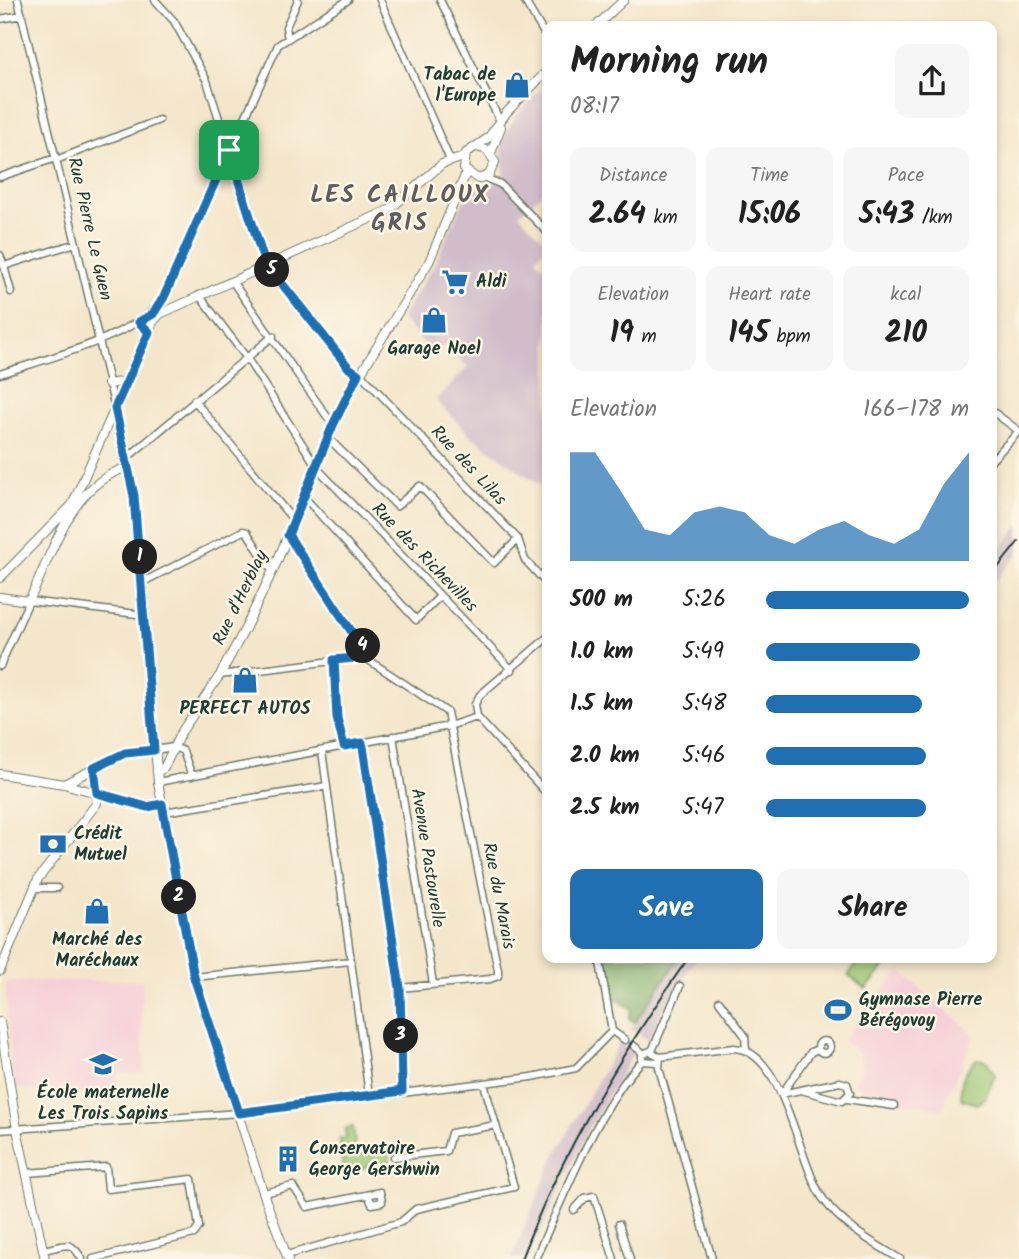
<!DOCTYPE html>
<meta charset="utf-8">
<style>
body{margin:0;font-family:Kalam,sans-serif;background:#f6f6f6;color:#222;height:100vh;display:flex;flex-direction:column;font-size:26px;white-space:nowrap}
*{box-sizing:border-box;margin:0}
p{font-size:23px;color:#767676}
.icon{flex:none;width:38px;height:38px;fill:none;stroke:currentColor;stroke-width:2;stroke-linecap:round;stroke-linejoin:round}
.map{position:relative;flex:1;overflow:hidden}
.panel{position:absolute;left:542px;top:21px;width:455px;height:942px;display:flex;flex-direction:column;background:#fff;border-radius:14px;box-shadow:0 4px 10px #0003}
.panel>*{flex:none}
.pin{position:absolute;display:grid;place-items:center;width:60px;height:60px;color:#fff;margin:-30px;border-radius:14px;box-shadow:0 4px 10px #0006}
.km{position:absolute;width:35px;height:35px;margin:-18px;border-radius:50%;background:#222;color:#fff;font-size:19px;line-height:35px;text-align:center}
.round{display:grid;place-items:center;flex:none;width:74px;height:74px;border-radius:14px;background:#f6f6f6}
.head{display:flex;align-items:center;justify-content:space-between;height:119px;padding:0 28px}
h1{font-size:38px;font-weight:700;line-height:52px}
.figures{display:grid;grid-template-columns:repeat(3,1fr);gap:10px;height:119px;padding:7px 28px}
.figures div{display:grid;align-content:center;border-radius:14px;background:#f6f6f6;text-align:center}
.figures b{font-size:30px;font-weight:700}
.figures small{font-size:19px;font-weight:400}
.figures p{font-size:19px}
.chart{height:196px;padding:14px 28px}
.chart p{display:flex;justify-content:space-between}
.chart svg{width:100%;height:126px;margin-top:7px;fill:#1f6fb2;opacity:.7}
.button{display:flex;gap:14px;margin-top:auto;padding:14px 28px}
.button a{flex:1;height:80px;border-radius:14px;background:#1f6fb2;color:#fff;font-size:28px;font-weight:700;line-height:80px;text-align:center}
.button a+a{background:#f6f6f6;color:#222}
ul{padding:0 28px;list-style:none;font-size:23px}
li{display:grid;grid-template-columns:112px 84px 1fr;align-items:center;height:52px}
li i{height:18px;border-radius:9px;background:#1f6fb2}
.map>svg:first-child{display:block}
.built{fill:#f6cfd8}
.industrial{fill:#d1bdca}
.green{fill:#9cc673;stroke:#5e8254;stroke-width:2}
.forest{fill:#7dab65;stroke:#4e744c;stroke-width:2}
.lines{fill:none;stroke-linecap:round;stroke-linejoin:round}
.minor-casing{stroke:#6a7869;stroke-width:9}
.major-casing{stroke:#6a7869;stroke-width:10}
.minor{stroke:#fff;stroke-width:6}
.major{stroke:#fff;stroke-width:8}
.rail{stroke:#1f3d34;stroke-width:2}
.route-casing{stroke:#fff;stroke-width:14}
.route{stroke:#1f6fb2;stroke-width:9}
.labels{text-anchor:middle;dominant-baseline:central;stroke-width:5;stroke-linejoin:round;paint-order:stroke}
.poi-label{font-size:18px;font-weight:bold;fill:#1f3d34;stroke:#fcf5e5;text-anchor:start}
.street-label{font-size:18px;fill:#1f3d34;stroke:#fcf5e5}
.district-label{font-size:24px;font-weight:bold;letter-spacing:2px;fill:#5d5c5f;stroke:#fcf5e5}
</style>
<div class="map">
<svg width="1019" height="1259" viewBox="0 0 1019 1259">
<rect width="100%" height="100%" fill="#fcf5e5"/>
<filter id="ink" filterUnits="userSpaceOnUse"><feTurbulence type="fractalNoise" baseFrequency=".0143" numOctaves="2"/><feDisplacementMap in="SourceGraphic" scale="14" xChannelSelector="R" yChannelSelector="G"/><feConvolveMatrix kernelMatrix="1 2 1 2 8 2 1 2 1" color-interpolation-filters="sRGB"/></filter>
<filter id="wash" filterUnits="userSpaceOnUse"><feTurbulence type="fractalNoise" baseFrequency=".00686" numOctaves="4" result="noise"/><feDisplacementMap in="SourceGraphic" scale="28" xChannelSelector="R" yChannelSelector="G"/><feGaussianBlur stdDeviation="1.57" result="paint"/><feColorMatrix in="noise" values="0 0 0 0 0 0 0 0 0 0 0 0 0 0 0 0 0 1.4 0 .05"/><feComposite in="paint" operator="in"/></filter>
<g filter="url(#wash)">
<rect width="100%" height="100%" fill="#f4e6cb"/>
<path class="built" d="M900 971 975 1035 942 1109 868 1096 854 1082 861 1072 860 1055 843 1040Z
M143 980 141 1023 144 1073 116 1074 117 1097 13 1088 5 982Z"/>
<path class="industrial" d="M539 90 548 99V188L519 214 548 244 536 259 548 271V491L471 436 436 400 468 367 445 345 431 351 401 318 434 265 464 200 474 189 489 187 504 175 501 141 515 117Z
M1019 526V552L992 585V560Z
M680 957H697L665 1006 648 1040 631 1029Z
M620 1042 634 1052 588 1130 528 1259H511L556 1154Z"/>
<path class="green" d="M863 957H877L886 965 866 989 848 975Z
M977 1059 986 1060 995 1075 985 1098 977 1104 962 1099C959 1084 964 1070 977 1059Z
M353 1127 356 1155 388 1150 390 1162 343 1172 340 1139 346 1138 345 1129Z"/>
<path class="forest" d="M605 957H680L635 1022 629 1019 632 1009 610 995Z"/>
</g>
<g filter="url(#ink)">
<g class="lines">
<g class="minor-casing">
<path id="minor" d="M18 0 115 408
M155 0 174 21 207 81 264 261 349 368 358 374
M380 0 450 160
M440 0 500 121
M524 0 548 40
M0 19 22 15
M288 39 286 27 298 0
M56 160 159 120
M0 177 56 158
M485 178 500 184 548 233
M0 255 4 266 76 243
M4 266 11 292
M232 281 333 425
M199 295 246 357 319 470 512 670
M359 372 518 539 525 560 548 585
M0 374C41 360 143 335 164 297L278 45 348 0
M194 400 294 521
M992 411 1019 431
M328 438 397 506 420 486 494 563 518 539
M127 458 273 336
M992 460 1019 431
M304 497 416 620 440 596
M288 535 363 646 364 657
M143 582 243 531 247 532 269 567 274 569
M364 657 447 712 498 970V976L490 979 400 988
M334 660 337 718 344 746
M0 666 29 601 145 615
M220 675 364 657
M477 717 475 704 480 695 548 637
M477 717 548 795
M393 736 433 984
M362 742 400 988 402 1091
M154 750 174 747 183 751 192 776
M158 782 449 726 477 717
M164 812 327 786
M34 888H57
M599 957 612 1031
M351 961 369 1095
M194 977 351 961 322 751
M719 1001 745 1036 746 1050
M612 1031 625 1040
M818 1047a6 6 0 1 1 12 0a6 6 0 1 1-12 0Z
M633 1045 643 1053
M652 1051 680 986
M660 1057 734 1048C786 1051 797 1164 824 1200 843 1226 872 1242 900 1259
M657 1062 642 1061V1055L650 1051 660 1057 659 1068 712 1259
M783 1092 811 1052 818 1049
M781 1094 840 1082 847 1084 850 1093 842 1101 801 1090
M847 1099 894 1106
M0 1130 239 1113 532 1077 576 1068 612 1031
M394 1157 446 1151 451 1133 496 1125
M26 1173 106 1167 108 1189 192 1179 199 1227 194 1234 93 1259
M264 1193 293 1186 307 1207 380 1192 382 1202 372 1204 368 1195
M574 1210 585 1198 594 1196 614 1259
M619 1224 630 1259
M43 1250C65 1247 69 1237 82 1259
M287 1255 401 1222 416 1209 514 1187 484 1084
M535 1259C563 1200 597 1107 642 1061"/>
</g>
<g class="major-casing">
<path id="major" d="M596 26 624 0
M477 147 487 150 495 162 489 175 478 179 464 169 466 153 488 138 507 112 548 70
M491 153 501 127
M108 384 127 381
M115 408 134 496 158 782 194 977 266 1201 288 1259
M0 578 72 505 153 322 160 314 389 210 442 164 464 157
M0 597 29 601C52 554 71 482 129 467
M157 772 164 768 180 734 220 675 246 627 276 564 345 399 429 262 466 173
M0 774 64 784 147 807 162 804
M64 784 125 753 154 750
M0 971 38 879 97 803 94 768
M0 1022 17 1129 45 1259"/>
</g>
<use href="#minor" class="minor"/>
<use href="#major" class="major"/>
<path class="rail" d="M992 575 1019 541
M521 1259C562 1151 623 1051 689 957"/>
</g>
</g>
<g class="lines" filter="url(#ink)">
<g class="route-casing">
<path id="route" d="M229 150 264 261 349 368 358 374 333 425 288 535 365 652 364 657 334 660 337 718 344 746 362 743 363 747 400 988 402 1087V1091L239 1113 194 977 162 804 147 807 97 793 94 768 125 753 154 750 134 496 115 408 149 332 139 322 153 314 164 297Z"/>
</g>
<use href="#route" class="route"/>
</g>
<defs>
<g id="shop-bare" transform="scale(2.1)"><path d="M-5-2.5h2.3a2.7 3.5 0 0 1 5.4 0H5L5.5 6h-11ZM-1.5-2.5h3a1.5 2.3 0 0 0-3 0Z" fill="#1f6fb2" stroke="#fcf5e5" stroke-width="2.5" paint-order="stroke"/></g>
<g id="supermarket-bare" transform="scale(2.1)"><path d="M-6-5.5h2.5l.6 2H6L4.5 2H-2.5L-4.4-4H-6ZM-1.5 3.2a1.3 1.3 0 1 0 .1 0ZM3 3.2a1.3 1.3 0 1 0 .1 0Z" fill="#1f6fb2" stroke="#fcf5e5" stroke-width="2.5" paint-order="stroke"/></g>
<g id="bank-bare" transform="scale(2.1)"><path d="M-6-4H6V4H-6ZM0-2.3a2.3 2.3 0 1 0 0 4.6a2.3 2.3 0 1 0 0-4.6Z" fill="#1f6fb2" stroke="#fcf5e5" stroke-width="2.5" paint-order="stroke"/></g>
<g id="stadium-bare" transform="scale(2.1)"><path d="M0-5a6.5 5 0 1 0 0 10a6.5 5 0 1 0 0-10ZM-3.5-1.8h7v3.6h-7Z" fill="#1f6fb2" stroke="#fcf5e5" stroke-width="2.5" paint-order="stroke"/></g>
<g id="school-bare" transform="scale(2.1)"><path d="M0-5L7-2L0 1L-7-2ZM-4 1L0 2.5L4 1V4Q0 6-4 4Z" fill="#1f6fb2" stroke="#fcf5e5" stroke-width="2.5" paint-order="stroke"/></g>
<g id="building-bare" transform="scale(2.1)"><path d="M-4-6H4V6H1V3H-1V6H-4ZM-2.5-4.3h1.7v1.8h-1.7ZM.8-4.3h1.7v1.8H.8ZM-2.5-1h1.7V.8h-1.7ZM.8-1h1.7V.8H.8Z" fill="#1f6fb2" stroke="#fcf5e5" stroke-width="2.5" paint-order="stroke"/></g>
</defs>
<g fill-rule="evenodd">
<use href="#shop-bare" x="517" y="85"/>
<use href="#supermarket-bare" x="455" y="282"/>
<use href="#shop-bare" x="434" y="320"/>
<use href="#shop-bare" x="245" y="680"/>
<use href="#bank-bare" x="53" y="844"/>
<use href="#shop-bare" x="97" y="911"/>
<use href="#stadium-bare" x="838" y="1010"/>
<use href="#school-bare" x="103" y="1064"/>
<use href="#building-bare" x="288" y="1159"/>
</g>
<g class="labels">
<g class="poi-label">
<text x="496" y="75" text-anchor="end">Tabac de<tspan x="496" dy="21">l'Europe</tspan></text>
<text x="476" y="282">Aldi</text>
<text x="434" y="349" text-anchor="middle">Garage Noel</text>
<text x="245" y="709" text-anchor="middle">PERFECT AUTOS</text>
<text x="74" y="834">Crédit<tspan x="74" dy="21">Mutuel</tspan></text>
<text x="97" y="940" text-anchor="middle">Marché des<tspan x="97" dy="21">Maréchaux</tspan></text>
<text x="859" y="1000">Gymnase Pierre<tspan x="859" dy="21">Bérégovoy</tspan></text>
<text x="103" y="1093" text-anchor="middle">École maternelle<tspan x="103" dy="21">Les Trois Sapins</tspan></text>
<text x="309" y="1149">Conservatoire<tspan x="309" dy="21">George Gershwin</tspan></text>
</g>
<g class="street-label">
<text transform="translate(89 229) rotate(77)">Rue Pierre Le Guen</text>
<text transform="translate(468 466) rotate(47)">Rue des Lilas</text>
<text transform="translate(424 558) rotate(46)">Rue des Richevilles</text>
<text transform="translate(241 598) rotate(-64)">Rue d'Herblay</text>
<text transform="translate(427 858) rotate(81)">Avenue Pastourelle</text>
<text transform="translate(498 896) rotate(79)">Rue du Marais</text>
</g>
<g class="district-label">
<text x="400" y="195">LES CAILLOUX<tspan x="400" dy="28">GRIS</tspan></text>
</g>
</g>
</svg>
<div class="pin" style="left:229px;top:150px;background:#1e9e55"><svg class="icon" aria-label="arrive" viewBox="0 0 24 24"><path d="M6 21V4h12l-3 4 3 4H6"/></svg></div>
<b class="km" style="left:140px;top:557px">1</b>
<b class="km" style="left:179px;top:897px">2</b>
<b class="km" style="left:401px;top:1036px">3</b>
<b class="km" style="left:363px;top:646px">4</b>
<b class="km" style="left:272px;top:270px">5</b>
<section class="panel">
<div class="head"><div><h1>Morning run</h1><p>08:17</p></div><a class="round"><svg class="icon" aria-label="share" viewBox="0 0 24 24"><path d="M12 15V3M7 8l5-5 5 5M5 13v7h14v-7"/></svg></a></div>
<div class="figures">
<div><p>Distance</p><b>2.64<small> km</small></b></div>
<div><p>Time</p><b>15:06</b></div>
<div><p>Pace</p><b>5:43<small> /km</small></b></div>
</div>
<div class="figures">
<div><p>Elevation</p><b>19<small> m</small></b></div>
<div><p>Heart rate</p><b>145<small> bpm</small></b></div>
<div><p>kcal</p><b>210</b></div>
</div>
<div class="chart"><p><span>Elevation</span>166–178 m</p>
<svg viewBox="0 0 160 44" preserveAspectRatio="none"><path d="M0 44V6L10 6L20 19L30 33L40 35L50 27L60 25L70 27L80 35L90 38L100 33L110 30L120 35L130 38L140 33L150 17L160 6V44z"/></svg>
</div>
<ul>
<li><b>500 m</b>5:26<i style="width:100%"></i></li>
<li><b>1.0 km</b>5:49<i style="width:76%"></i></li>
<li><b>1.5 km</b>5:48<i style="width:77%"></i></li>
<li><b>2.0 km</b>5:46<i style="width:79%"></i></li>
<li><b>2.5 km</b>5:47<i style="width:79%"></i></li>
</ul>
<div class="button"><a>Save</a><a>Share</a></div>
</section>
</div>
